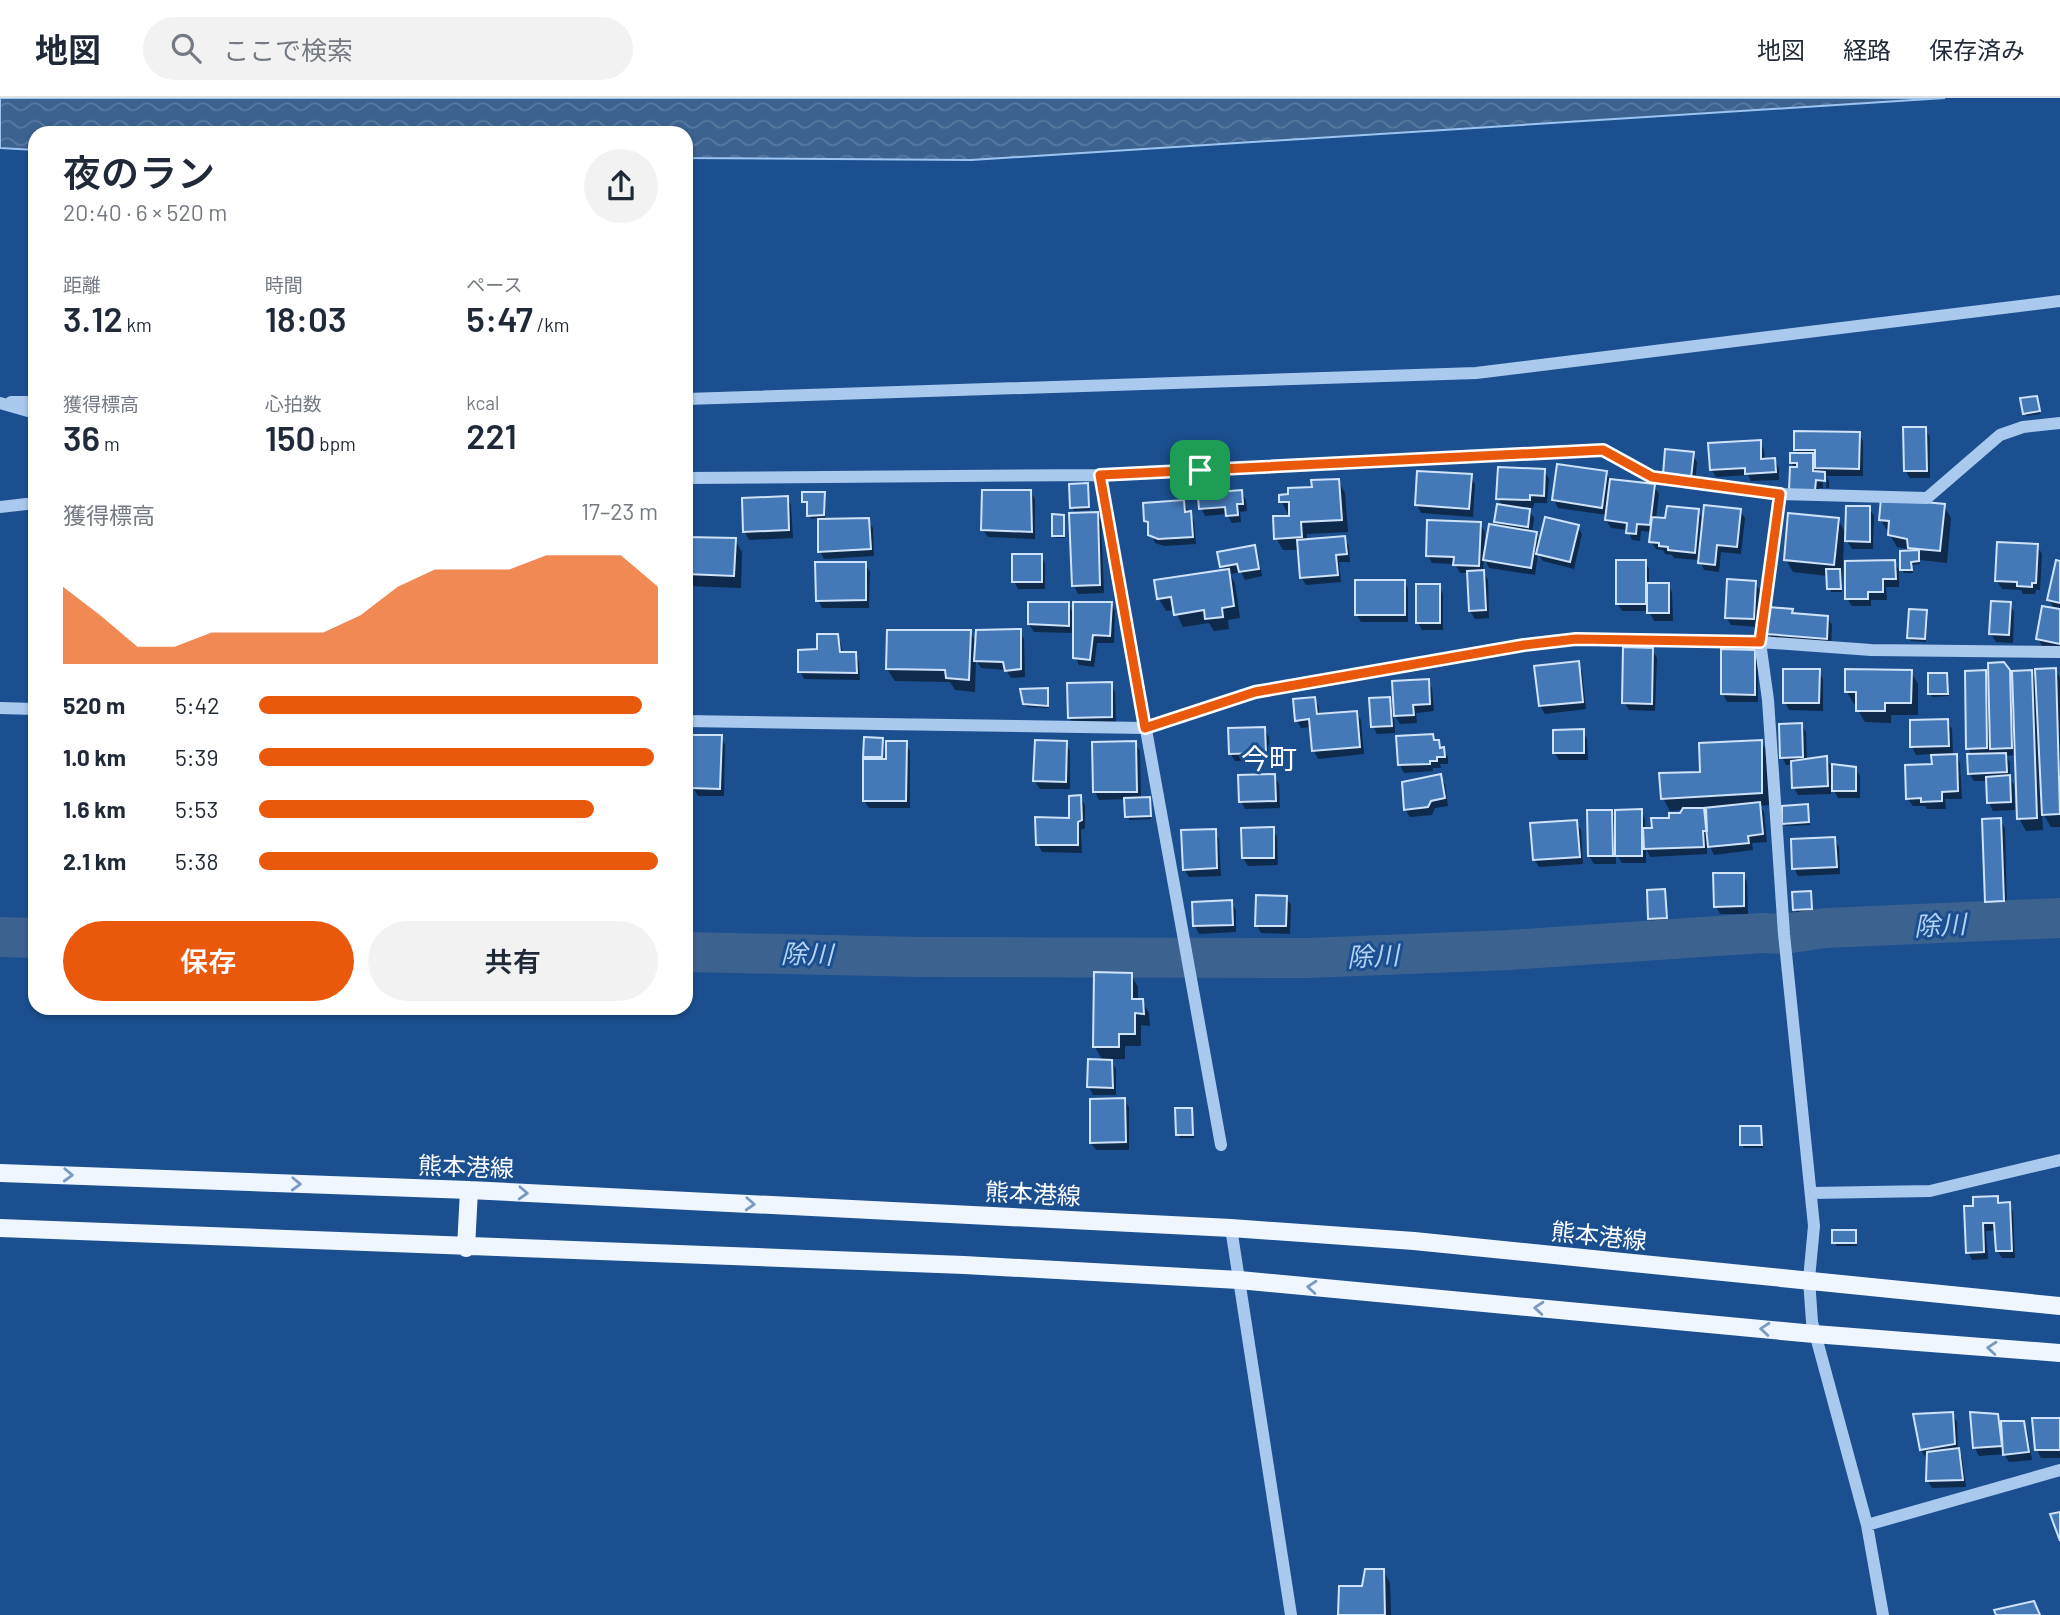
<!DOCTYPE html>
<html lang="ja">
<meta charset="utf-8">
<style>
body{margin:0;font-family:Barlow,"Noto Sans JP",sans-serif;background:#f2f2f3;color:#1f2937;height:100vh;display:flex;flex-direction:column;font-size:26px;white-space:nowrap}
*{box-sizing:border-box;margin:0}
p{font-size:23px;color:#747a83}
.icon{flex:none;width:38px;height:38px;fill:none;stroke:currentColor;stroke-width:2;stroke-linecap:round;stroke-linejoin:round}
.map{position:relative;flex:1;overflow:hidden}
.sheet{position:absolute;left:28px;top:28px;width:665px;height:889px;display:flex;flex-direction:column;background:#fff;border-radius:21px;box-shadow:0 2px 5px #0004}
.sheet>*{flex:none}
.pin{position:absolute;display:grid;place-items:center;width:60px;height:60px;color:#fff;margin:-30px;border-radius:14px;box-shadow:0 4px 10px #0006}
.round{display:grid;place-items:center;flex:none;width:74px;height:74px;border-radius:37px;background:#f2f2f3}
.head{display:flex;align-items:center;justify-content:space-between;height:119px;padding:0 35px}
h1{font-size:38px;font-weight:600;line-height:52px}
.figures{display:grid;grid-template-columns:repeat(3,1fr);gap:10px;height:119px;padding:7px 35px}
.figures div{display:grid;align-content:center}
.figures b{font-size:35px;font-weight:600}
.figures small{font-size:19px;font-weight:400}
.figures p{font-size:19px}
.chart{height:196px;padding:14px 35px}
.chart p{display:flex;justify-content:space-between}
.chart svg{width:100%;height:126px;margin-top:7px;fill:#ea580c;opacity:.7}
.primary-button{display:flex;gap:14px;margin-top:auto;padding:14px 35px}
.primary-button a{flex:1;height:80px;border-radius:42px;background:#ea580c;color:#fff;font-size:28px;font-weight:600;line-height:80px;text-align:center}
.primary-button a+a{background:#f2f2f3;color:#1f2937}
ul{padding:0 35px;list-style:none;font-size:23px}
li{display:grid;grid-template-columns:112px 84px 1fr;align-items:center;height:52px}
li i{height:18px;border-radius:9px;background:#ea580c}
header{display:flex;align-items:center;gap:42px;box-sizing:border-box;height:98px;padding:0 35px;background:#fff;border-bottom:2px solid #e0e1e3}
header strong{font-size:33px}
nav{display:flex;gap:38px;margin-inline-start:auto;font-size:24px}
.search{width:490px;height:63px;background:#f2f2f3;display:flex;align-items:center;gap:18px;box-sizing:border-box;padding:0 24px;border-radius:38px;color:#747a83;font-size:26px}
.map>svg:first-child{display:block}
.water{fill:url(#water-waves);stroke:#9cc4f0;stroke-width:2}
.shadow{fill:#0007}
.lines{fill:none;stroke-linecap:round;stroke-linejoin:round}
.river{stroke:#3c6290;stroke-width:40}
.building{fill:#4478b7;stroke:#cfe3fa;stroke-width:2}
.minor{stroke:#a9c9ee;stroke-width:12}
.major{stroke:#f0f6ff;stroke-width:18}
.oneway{stroke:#7b9ac1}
.route-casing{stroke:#fff;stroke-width:14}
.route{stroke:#ea580c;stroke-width:9}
.labels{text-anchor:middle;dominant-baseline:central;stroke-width:6;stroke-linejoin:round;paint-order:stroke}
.street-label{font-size:24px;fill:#fff;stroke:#1b4f8f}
.water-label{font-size:26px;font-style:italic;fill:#b5d3f5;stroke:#1b4f8f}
.quarter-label{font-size:28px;fill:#fff;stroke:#1b4f8f}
</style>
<header>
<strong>地図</strong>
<div class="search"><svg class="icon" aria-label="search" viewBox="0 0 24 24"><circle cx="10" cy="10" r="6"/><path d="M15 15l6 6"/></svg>ここで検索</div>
<nav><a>地図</a><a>経路</a><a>保存済み</a></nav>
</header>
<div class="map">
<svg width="2060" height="1517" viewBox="0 0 2060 1517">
<defs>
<pattern id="water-waves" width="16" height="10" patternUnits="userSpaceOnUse" patternTransform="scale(1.75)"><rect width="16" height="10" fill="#3c6290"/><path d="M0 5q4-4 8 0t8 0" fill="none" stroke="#597aa1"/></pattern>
</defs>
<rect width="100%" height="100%" fill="#1b4f8f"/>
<path class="water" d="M0 0H1945L971 62 686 60V35H35V52L0 50Z"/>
<path class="shadow" d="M2038 303 2040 316 2026 318 2025 315Z
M1925 331 1930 339V380H1910L1905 372Z
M1859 336 1863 343V378H1826L1829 383V390H1826L1827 381H1823V390H1819V400L1791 365 1799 357 1795 351Z
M1760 344 1764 352 1765 362H1774L1779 370V382L1751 383 1748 377 1716 379 1711 371Z
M1692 356 1697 364 1695 387 1669 385Z
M1544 373 1549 381 1547 405H1534L1533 410 1527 409 1534 420 1532 435 1536 436 1541 444 1577 428 1582 436 1574 471 1543 463 1538 456 1535 477 1489 470 1484 460 1483 473 1488 482 1489 520 1475 521 1470 513 1469 475H1460L1455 466 1432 465 1428 457 1480 426 1485 434 1484 453H1486L1499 430 1496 424 1503 409 1498 400Z
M1606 375 1611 383 1654 388 1659 396 1656 421 1667 422 1698 413 1704 423 1740 413 1745 420 1741 456 1721 454 1719 474 1704 472 1700 462 1674 460 1672 457 1665 456 1663 452 1656 451 1651 444 1652 434 1641 433 1640 443 1632 442 1628 432 1611 430 1606 422 1607 417 1558 410 1554 402Z
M1470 378 1475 386 1473 419 1421 415 1417 407Z
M1338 383 1345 395 1348 434 1307 436V443L1344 440 1349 448 1350 464H1339L1341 484 1306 487 1301 479 1299 452H1283L1276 440 1291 419V416H1288L1281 403Z
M1087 386 1090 412 1074 413 1072 409Z
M1214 387 1219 396 1241 394 1246 402 1247 413 1240 414 1241 424 1232 425 1227 416 1205 418 1201 410Z
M1030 393 1035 401V441L988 439 983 432Z
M824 396 826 399 825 423 868 422 873 430 874 458 824 461 820 453V420L811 421 809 407 804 404Z
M787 399 791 407 793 440 749 442 745 434Z
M1183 403 1194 423 1196 446 1164 448 1155 445 1146 422Z
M1944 408 1951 420 1947 465 1920 462V466L1912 467 1913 475H1904L1902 472 1916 453 1897 449 1881 422Z
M1869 410 1874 418 1873 451H1852L1844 438 1842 494H1831L1828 478 1793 474 1786 462 1838 421 1847 438Z
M1097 416 1101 424 1104 495 1078 496 1074 488Z
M1063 419 1065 440H1056L1054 437Z
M686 440 735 442 742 454 741 490 686 488Z
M2037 448 2042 456 2040 492H2036L2035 496H2023L2021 492 2002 491 1997 483Z
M1254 449 1258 457 1262 478 1245 482 1241 474 1230 476 1235 485 1240 520 1228 522 1229 531 1214 533 1209 525 1183 529 1175 512 1166 513 1159 501 1156 483 1224 473 1219 455Z
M1041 458 1045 465V491H1018L1014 483Z
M1645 463 1649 471V487L1668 486 1672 494 1673 523H1654L1649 513H1622L1617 505Z
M1894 464 1899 472V489H1886L1887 502H1871V508H1852L1847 500Z
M2060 465V552L2043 549 2038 541 2055 512 2049 502Z
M865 466 870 474 869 510H822L818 502Z
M1404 483 1408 491V524H1361L1356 516Z
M1755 485 1760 493 1758 529 1731 527 1726 519Z
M1439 488 1443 496V532H1422L1418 525Z
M1111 505 1115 513 1114 545H1097L1094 569 1079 567 1075 559V535L1034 534 1029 526 1068 506 1074 517Z
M2010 506 2014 514 2013 545 1996 544 1991 536Z
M1792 513 1794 517 1827 519 1832 527 1831 548 1773 543 1769 535Z
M1926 514 1928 517 1926 544 1911 543 1909 540Z
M1020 533 1024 541 1025 579 1011 580 1006 572 981 570 976 562 975 594 955 592 950 584 895 583 887 571 970 534 977 546Z
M837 538 841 546 843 556H855L859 564 860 582 804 581 800 573Z
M1652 552 1657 560 1655 613 1629 612 1624 604Z
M1754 554 1758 561V604H1727L1723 596Z
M1578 565 1582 573 1586 611 1545 616 1540 608 1536 569Z
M2055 572 2060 580V729H2051L2042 714 2043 732 2026 733 2019 720 2017 657 2006 658 2010 664V681L2014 687 2015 712 1993 713 1989 705 1988 683H1974L1969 675 1972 658 1968 650 1985 574 1990 582 2009 573 2014 583 2031 574 2038 586Z
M1819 573 1823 581V613L1789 612 1785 604Z
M1911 574 1918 586V617H1891V625L1865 624 1858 612V606H1854L1847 594Z
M1946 577 1949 598 1932 599 1930 595Z
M1428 582 1432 590 1434 613 1416 615 1417 625 1400 626 1394 616 1395 635 1377 636 1373 628 1389 601 1395 610Z
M1111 586 1115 594 1116 626 1074 627 1069 619Z
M1048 591 1049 610 1027 609 1024 606Z
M1314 601 1319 609V618L1356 614 1361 622 1364 656 1318 661 1314 653 1312 629 1301 630 1297 622Z
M1947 623 1952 631 1953 657H1956L1960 665 1962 701H1945L1946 711H1927L1925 708H1913L1908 701 1933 667V656L1916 657 1912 649Z
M1801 627 1806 634 1807 662 1826 660 1834 673 1855 670 1860 678V700H1838L1831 687V696L1798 697 1794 690 1793 667H1786L1782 659Z
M1264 631 1269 639 1270 662 1235 663 1230 655Z
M1583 633 1587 641 1588 662H1559L1554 654Z
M1432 637 1448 659V666H1440L1441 670H1433V673L1404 675 1400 667Z
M721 639 725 647 724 698H698L693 690V685H688L686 681V661H693Z
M882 641 883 663H888L906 645 910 653V710H869L864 703 868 663 865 658Z
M1761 644 1769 656V707L1760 708 1764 714 1767 744 1752 745 1753 752 1714 757 1707 743V756L1650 759 1646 751V765H1622L1616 756V766H1594L1589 758 1611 714 1617 723 1641 713 1645 721V732H1653L1681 717 1684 712 1670 713 1663 700 1702 675Z
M1066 645 1070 653V691H1040L1035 683Z
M1135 645 1140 653 1141 701 1149 700 1151 704V721L1129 722 1126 701 1099 702 1095 694Z
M1274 678 1279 686 1280 710 1245 711 1241 703Z
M1440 678 1445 686 1448 708 1435 710 1432 717 1410 719 1405 711Z
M1080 699 1085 707V730L1081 732 1082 755 1042 754 1038 746 1070 721Z
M1807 708 1810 727 1786 728 1784 725Z
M2000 722 2005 730 2007 811 1991 812 1986 804Z
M1576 724 1581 732 1583 766 1539 769 1534 761Z
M1273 731 1277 739 1278 767 1248 768 1243 760Z
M1215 733 1219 741 1221 778 1189 779 1184 771Z
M1834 741 1839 749 1840 776 1798 778 1794 770Z
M1743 776 1747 784 1748 816H1720L1716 808Z
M1664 793 1667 823 1651 824 1650 821Z
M1810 795 1813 814 1797 815 1795 811Z
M1286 800 1291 807 1290 836 1261 835 1257 827Z
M1231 804 1236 812V834L1199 836 1195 828Z
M1131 877 1138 889V903H1142L1149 915 1150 928 1141 927V948H1125V961H1110L1116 971V997H1093L1089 989 1103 963 1095 949Z
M1124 1002 1129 1009V1052H1096L1091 1045Z
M1191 1012 1194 1040H1180L1178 1036Z
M1760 1029 1763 1050H1744L1742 1047Z
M1997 1100 2001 1107 2009 1106 2013 1114 2015 1160H2002L1997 1152V1132L1986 1133 1988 1161 1972 1162 1968 1154 1975 1109Z
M1834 1134H1855L1857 1148H1836Z
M1952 1316 1957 1324 1958 1353 1962 1359 1966 1389 1932 1390 1927 1382 1928 1359 1926 1360 1921 1352Z
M1972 1316 1997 1318 2001 1324H2023L2027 1332 2032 1362 2009 1364 2004 1356 1979 1358 1975 1350Z
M2060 1322V1360H2041L2037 1352Z
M1383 1472 1390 1485 1391 1517H1339Z"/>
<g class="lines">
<path class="river" d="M0 839 35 840
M686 854 921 859 1308 860 1508 852 1762 835 1784 836 1825 830 2060 820"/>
</g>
<path class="building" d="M2037 298 2040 313 2023 316 2020 300Z
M1903 329H1926L1927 373H1904Z
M1794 333 1860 334 1859 371 1815 370V352H1794Z
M1761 342V361L1775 360 1776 374 1745 376V370L1710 372 1708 345Z
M1665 351 1694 354 1691 380 1663 377Z
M1790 355H1813V373L1825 374V383L1816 382 1815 393 1789 392 1790 369H1797V365H1790Z
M1557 366 1607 373 1602 410 1552 402Z
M1498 369 1545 371 1544 398 1530 397V402L1496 401Z
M1417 373 1472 376 1469 411 1415 407Z
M1339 381 1342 422 1301 424 1302 439 1274 441 1273 418H1289V404H1279V397L1288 396V390L1312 389 1311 382Z
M1610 381 1655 386 1650 427 1637 426 1636 436 1626 435 1627 425 1605 422Z
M1088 385 1089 409 1070 410 1069 386Z
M1215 385 1216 394 1242 392 1243 406H1237L1238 417 1226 418 1225 409 1199 411 1197 386Z
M982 392H1031L1032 434 981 432Z
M802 394H825L824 417 807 418V404H802Z
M788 398 789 432 743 434 742 400Z
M1881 400 1945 406 1940 453 1908 450 1907 441 1888 437 1889 423 1879 422Z
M1184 402 1185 414 1191 413 1193 439 1158 441 1148 437V424L1144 423 1143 405Z
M1497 406 1530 411 1528 429 1494 424Z
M1704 407 1741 411 1737 449 1717 447 1715 467 1698 465Z
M1667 408 1699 411 1695 455 1668 452V449L1659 448V445L1649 444 1652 419 1665 420Z
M1846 408H1870V444L1845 443Z
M1098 414 1100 487 1072 488 1069 415Z
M1788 415 1839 420 1834 467 1784 462Z
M1052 416 1064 417V438H1052Z
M1545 419 1579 427 1570 464 1536 456Z
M869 420 871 451 818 454V421Z
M1427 422 1481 424 1479 468 1453 467 1454 459 1426 458Z
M1489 426 1537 434 1531 470 1483 462Z
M1345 438 1347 456 1336 457 1338 477 1300 480 1297 442Z
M686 439 736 440 734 478 686 476Z
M1997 444 2038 446 2036 485H2032V489L2017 488V484L1995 483Z
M1255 447 1259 471 1239 474 1237 466 1220 469 1217 454Z
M1919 452V463L1911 464 1912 472H1900V453Z
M1012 456H1042V484H1012Z
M1616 462H1646V506H1616Z
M1895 462 1896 481H1883V494H1868V501H1845V463Z
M2056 462 2060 463V505L2047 502Z
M815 464H866V502L816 503Z
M1229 471 1234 508 1222 510 1223 519 1205 521 1204 512 1174 517 1171 499 1157 501 1154 482Z
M1826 471H1840L1841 491H1827Z
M1484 472 1486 512 1469 513 1467 473Z
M1727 481 1756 483 1754 521 1725 520Z
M1355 482H1405V517H1355Z
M1647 485H1669V515H1647Z
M1416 486H1440V525H1416Z
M1991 503 2011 504 2009 537 1989 536Z
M1028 504H1069V528L1028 526Z
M1073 504H1112L1110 538 1093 537 1090 562 1073 560Z
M2042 508 2060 511V546L2036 541Z
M1769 509 1793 511 1792 515 1828 518 1827 541 1767 536Z
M1909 511 1927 512 1925 541 1907 540Z
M1021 531V571L1005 573 1003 564 974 563 976 532Z
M887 532H971L969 582 946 580 945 572 886 571Z
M817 536H838L840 554H856L857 575 798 574V552L817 551Z
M1623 549 1653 550 1652 606 1622 605Z
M1721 551 1755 552V597L1721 596Z
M1579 563 1583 604 1539 608 1534 568Z
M2004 564 2010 572 2012 650 1990 651 1988 565Z
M2056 570 2060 716 2042 717 2035 571Z
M1783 571H1820L1819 605H1783Z
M1845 571 1912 572 1911 605H1885V613H1856V594H1845Z
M1986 572 1987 650 1966 651 1965 573Z
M2032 572 2037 720 2017 721 2012 573Z
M1928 575H1947L1948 596H1928Z
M1429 581 1430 606 1413 607 1414 617 1394 618 1392 583Z
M1112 584V619L1068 620 1067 585Z
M1048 590V608L1023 606 1020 591Z
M1315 599 1317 616 1357 613 1360 649 1312 653 1309 621 1295 623 1293 601Z
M1390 599 1392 628 1371 629 1369 600Z
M1948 621 1949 648 1910 649V622Z
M1802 625 1803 659 1780 660 1779 626Z
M1265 629 1266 655 1229 656 1228 630Z
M1584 631V655H1553V632Z
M1433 636 1434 642H1439L1440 650 1444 649 1445 659H1437V663H1430V666L1398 667 1396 638Z
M692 637H722L720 691 691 690 692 677H686V659H691Z
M864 639 883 640 882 659H863Z
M1035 642 1067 643 1066 684 1033 683Z
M1762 642V695L1661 701 1659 675 1700 674 1699 645Z
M886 643H907L906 703H863V661H886Z
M1136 643 1137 694H1093L1092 644Z
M2006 655 2007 674 1968 676 1967 656Z
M1957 656 1958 693 1942 694V703L1921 704V700L1906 701 1905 667 1932 666 1931 657Z
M1827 658 1828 688 1792 690 1791 663Z
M1832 666 1856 669V693H1832Z
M1275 676 1276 703 1239 704 1238 677Z
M1441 676 1445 700 1431 703 1428 709 1404 712 1402 684Z
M2010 677 2011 704 1987 705 1986 679Z
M1081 697 1082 722 1078 724V747H1036L1035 719 1069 720V698Z
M1150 699 1151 718 1125 719 1124 700Z
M1760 704 1763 736 1748 738 1749 745 1708 749 1704 710Z
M1808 706 1809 724 1782 726V708Z
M1683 710H1706L1707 733H1703L1704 749 1644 751 1643 730H1652L1651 720H1669V715H1680Z
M1642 711V758H1615V712Z
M1587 712H1612L1613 758H1588Z
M2001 720 2004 803 1985 804 1982 721Z
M1577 722 1580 759 1533 762 1530 725Z
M1274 729V760H1242L1241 730Z
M1216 731 1217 770 1183 772 1181 732Z
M1835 739 1837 769 1792 771 1791 741Z
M1713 775H1744V808L1714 809Z
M1665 791 1667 820 1648 821 1647 792Z
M1811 793 1812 811 1793 812 1792 794Z
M1256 797 1287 798 1286 828H1255Z
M1232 802 1233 827 1193 828 1192 804Z
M1094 874 1132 875V901H1143L1144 916 1135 915V936H1119V949H1093Z
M1088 961 1112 962 1113 990 1087 989Z
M1125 1000 1126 1044 1090 1045V1001Z
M1175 1010H1192L1193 1037H1176Z
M1740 1028H1761L1762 1047H1740Z
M1998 1098V1105L2010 1104 2012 1153H1996L1994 1125H1983L1984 1154 1966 1155 1964 1108H1973V1099Z
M1832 1132H1856V1145H1832Z
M1953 1314 1955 1346 1920 1352 1913 1316Z
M1970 1314 1998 1316 2002 1348 1973 1350Z
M2032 1320H2060V1352H2035Z
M2001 1323H2024L2029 1354 2003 1357Z
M1959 1350 1963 1382 1926 1383 1927 1354Z
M2060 1414V1443L2050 1416Z
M1365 1471H1384L1385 1517H1338L1339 1488H1362Z
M2034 1503 2040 1517H1996L1994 1512Z"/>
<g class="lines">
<path class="minor" d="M686 301 1476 275 2060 203
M11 304H35
M0 305 35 315
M1100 377 1221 1047
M686 380 1100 377 1603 352 1652 379 1780 396
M0 409 35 405
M0 610 35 611
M686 623 1145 630 1255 594 1524 547 1576 541 1760 544 1871 552 2060 554
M1811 1095 1930 1093 2060 1062
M1231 1130 1291 1517
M1867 1427 2060 1372
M1883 1517 1867 1427 1812 1224 1809 1181 1814 1128 1784 836 1768 602 1760 544 1780 396 1927 400 2000 337 2023 329 2060 325"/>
<path class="major" d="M0 1075 469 1092 1231 1130 1414 1143 2060 1208
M0 1130 964 1167 1239 1182 1814 1236 2060 1255
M466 1150 469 1092"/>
</g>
<defs><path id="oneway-chevron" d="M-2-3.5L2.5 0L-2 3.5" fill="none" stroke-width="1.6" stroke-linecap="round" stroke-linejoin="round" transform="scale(1.75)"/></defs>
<g class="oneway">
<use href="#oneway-chevron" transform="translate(68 1077) rotate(2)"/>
<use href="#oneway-chevron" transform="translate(296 1086) rotate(2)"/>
<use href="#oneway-chevron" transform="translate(523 1095) rotate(3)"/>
<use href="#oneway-chevron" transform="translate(750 1106) rotate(3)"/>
<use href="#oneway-chevron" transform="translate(1312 1189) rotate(-175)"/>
<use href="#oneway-chevron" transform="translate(1539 1210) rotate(-175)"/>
<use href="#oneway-chevron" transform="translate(1765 1231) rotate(-175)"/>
<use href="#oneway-chevron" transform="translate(1992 1250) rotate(-175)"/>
</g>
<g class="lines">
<g class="route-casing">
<path id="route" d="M1603 352 1652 379 1780 396 1760 544 1576 541 1524 547 1255 594 1145 630 1100 377Z"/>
</g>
<use href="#route" class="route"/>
</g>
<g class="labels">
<g class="street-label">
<text transform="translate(466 1068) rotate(2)">熊本港線</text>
<text transform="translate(1033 1095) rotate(3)">熊本港線</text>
<text transform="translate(1599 1137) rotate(6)">熊本港線</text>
</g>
<g class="water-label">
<text transform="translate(1940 826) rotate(-3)">除川</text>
<text transform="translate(807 855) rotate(1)">除川</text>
<text transform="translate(1373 857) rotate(-3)">除川</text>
</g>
<g class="quarter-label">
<text x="1269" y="660">今町</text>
</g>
</g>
</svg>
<div class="pin" style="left:1200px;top:372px;background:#1e9e55"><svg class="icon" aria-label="arrive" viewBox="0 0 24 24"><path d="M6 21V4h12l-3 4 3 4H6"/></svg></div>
<section class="sheet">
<div class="head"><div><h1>夜のラン</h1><p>20:40 · 6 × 520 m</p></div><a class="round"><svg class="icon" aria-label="share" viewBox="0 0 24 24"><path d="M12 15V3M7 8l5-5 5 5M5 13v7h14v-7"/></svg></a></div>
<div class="figures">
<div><p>距離</p><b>3.12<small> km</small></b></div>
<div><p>時間</p><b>18:03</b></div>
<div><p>ペース</p><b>5:47<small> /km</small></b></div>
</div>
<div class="figures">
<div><p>獲得標高</p><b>36<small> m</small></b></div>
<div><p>心拍数</p><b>150<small> bpm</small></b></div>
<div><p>kcal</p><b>221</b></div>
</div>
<div class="chart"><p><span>獲得標高</span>17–23 m</p>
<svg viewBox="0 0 160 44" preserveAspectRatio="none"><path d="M0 44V17L10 27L20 38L30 38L40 33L50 33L60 33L70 33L80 27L90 17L100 11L110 11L120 11L130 6L140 6L150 6L160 17V44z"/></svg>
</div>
<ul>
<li><b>520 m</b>5:42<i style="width:96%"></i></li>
<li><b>1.0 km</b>5:39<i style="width:99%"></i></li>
<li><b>1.6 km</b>5:53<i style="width:84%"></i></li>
<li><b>2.1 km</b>5:38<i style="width:100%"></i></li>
</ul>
<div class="primary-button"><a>保存</a><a>共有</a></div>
</section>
</div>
